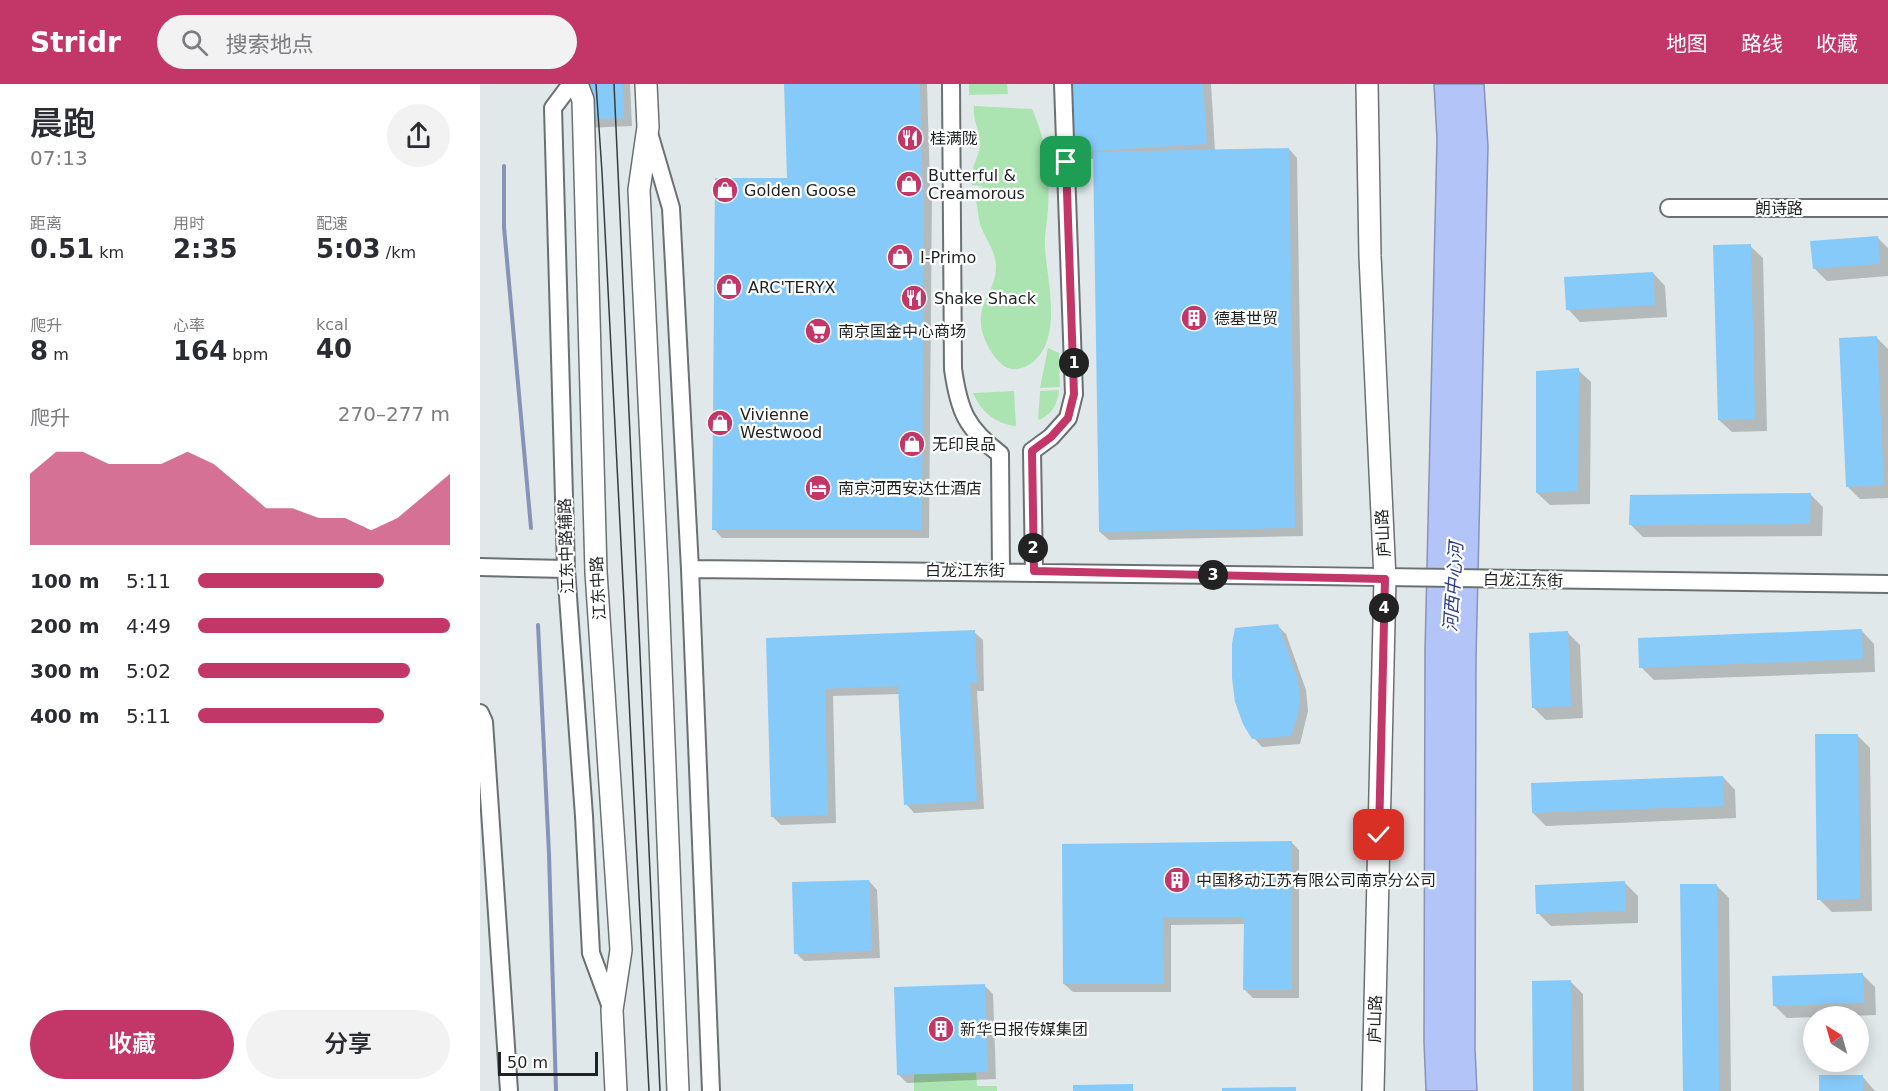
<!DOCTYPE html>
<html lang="zh">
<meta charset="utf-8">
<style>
body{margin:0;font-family:"DejaVu Sans","Noto Sans SC",sans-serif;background:#f2f2f3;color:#2b2b33;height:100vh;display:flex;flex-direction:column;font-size:22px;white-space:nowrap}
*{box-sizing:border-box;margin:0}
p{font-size:20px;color:#7c7c81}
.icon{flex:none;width:33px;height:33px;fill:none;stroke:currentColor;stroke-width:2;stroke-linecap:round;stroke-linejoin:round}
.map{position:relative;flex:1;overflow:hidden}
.sheet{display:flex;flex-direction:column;background:#fff;width:480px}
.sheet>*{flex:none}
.needle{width:39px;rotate:323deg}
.buttons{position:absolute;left:1323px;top:922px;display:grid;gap:12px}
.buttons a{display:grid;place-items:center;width:66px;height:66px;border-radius:50%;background:#fff;box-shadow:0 3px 15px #0003;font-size:30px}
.scale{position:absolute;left:18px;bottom:15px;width:100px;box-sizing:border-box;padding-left:6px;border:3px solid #1f2122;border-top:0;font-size:16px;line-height:21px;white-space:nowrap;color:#1f2122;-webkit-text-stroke:4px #fff;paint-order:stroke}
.pin{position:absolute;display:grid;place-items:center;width:51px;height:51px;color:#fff;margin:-26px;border-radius:12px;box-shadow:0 3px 9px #0006}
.km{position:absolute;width:30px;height:30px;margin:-15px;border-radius:50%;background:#222;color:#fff;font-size:16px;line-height:30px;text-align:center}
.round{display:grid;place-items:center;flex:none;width:63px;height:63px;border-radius:32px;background:#f2f2f3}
.headline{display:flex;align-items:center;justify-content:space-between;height:102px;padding:0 30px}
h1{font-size:33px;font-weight:600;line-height:45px}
.figures{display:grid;grid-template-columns:repeat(3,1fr);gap:9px;height:102px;padding:6px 30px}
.figures div{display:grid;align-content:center}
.figures b{font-size:26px;font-weight:600}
.figures small{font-size:16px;font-weight:400}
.figures p{font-size:16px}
.chart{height:168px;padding:12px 30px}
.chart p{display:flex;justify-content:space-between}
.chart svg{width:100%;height:108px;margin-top:6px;fill:#c33668;opacity:.7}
.primary-button{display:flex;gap:12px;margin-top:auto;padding:12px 30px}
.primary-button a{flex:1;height:69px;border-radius:36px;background:#c33668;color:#fff;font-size:24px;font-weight:600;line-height:69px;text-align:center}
.primary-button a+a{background:#f2f2f3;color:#2b2b33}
ul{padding:0 30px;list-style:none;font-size:20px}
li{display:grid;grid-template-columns:96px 72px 1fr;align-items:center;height:45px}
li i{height:15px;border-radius:8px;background:#c33668}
header{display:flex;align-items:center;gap:36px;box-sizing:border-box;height:84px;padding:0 30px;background:#c33668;color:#fff}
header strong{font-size:28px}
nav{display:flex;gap:33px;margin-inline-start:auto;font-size:21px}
.search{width:420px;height:54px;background:#f2f2f3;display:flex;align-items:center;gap:15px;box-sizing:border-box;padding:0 21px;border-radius:33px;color:#7c7c81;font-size:22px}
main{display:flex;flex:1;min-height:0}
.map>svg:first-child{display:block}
.green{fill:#ace4b1}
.water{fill:#b3c4f9;stroke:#8793b8;stroke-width:1.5}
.shadow{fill:#0003}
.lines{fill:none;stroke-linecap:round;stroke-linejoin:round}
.stream{stroke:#8793b8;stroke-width:4}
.building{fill:#86cafa}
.minor-casing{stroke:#6b7172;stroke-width:20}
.major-casing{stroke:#6b7172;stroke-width:24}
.minor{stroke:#fff;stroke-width:16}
.major{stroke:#fff;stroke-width:21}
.tram{stroke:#393c3d;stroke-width:1.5}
.route-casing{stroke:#fff;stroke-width:12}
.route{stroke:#c33668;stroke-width:8}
.labels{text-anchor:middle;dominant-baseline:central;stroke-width:4.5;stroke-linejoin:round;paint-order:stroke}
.poi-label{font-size:16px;fill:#1f2122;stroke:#fff;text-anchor:start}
.street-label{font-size:16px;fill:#1f2122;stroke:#fff}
.water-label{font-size:18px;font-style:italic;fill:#30408c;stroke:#fff}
</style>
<header>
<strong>Stridr</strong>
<div class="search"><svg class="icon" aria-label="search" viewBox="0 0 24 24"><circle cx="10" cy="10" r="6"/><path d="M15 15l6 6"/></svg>搜索地点</div>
<nav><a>地图</a><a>路线</a><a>收藏</a></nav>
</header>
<main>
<section class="sheet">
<div class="headline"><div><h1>晨跑</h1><p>07:13</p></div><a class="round"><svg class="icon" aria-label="share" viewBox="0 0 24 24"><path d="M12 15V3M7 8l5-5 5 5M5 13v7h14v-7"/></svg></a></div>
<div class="figures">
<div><p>距离</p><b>0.51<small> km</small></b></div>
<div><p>用时</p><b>2:35</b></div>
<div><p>配速</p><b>5:03<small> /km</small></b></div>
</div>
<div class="figures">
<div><p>爬升</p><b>8<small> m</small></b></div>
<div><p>心率</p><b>164<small> bpm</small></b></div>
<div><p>kcal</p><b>40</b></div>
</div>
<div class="chart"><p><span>爬升</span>270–277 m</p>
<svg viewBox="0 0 160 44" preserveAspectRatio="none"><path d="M0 44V15L10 6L20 6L30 11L40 11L50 11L60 6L70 11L80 20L90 29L100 29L110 33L120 33L130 38L140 33L150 24L160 15V44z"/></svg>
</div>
<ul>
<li><b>100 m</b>5:11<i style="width:74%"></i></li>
<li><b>200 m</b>4:49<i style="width:100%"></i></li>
<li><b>300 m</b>5:02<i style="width:84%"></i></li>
<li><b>400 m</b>5:11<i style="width:74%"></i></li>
</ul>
<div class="primary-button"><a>收藏</a><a>分享</a></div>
</section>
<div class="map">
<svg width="1408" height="1007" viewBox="0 0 1408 1007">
<rect width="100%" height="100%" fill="#e1e8e9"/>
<path class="green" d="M489 0H527L528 10 489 11Z
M494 22 552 25C567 58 570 91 568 127 567 139 564 152 565 164 567 196 583 254 553 278 548 282 540 286 532 285 519 283 510 267 505 256 491 222 516 211 516 182 515 165 505 155 500 140 498 132 498 125 496 117L503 106 502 102 492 101C490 80 500 74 500 59 500 45 492 36 494 22Z
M568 264 579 269 580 303 560 304Z
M579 306C578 320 571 332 558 336L560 307Z
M534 307 536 342C516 340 501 328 493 309Z
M496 988 497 1002H517V1007H434V990Z"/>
<path class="water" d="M954 0H1004L1008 62 996 575 995 965 997 1007H946L944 958 945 567 957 55Z"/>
<path class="shadow" d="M94 0H150L152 42 104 44Z
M306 0H447L450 102 452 105 449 454H242L234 445 308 96Z
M576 0H731L735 67 809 65 817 74 823 452 629 456 620 448 614 75 589 77Z
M1397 153 1408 164V192L1347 197 1334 184Z
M1270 162 1283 174 1287 347 1252 348 1239 336Z
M1173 189 1185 202 1187 233 1100 238 1088 225Z
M1397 254 1408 265V414L1380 415 1367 402Z
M1098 286 1111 298 1110 420 1070 421 1057 409Z
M1330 410 1343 423 1342 452 1163 453 1150 440Z
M797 541 806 550 826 606 828 627 820 660 782 663 774 654Z
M1382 547 1394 560 1395 588 1174 596 1161 583Z
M494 548 503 556 504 607H497L504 725 434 729 426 720 420 610 353 612 356 739 301 741 292 732 287 555Z
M1088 549 1100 561 1103 634 1066 636 1053 623Z
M1377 651 1390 664 1392 827 1352 828 1339 815Z
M1243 693 1255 706 1256 734 1066 742 1053 729Z
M811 758 819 766V914H773L765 906V840L691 841V908H593L584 900V761Z
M389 797 397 806 400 874 324 877 316 869Z
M1145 799 1158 812V839L1071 842 1058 829Z
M1236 801 1249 814 1251 1007H1204Z
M1382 890 1395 903 1396 931 1307 934 1294 921Z
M1091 898 1103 910 1104 1007H1055Z
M504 901 513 910 516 995 427 999 418 990Z
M1382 992 1395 1007H1340Z"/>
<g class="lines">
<path class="stream" d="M24 82V143L51 444
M58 541 69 770 76 1007"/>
</g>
<path class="building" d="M92 0H143L144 34 94 36Z
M304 0H440L442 94 444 95 442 446H232L235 94H307Z
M575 0H723L727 60 579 69Z
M809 64 815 444 619 448 613 68Z
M1398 152 1400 180 1333 185 1330 157Z
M1271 160 1275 335 1238 336 1233 161Z
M1173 188 1175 221 1086 226 1084 193Z
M1397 252 1404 401 1366 403 1359 254Z
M1099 284 1098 407 1056 409V287Z
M1331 409 1330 440 1149 441 1150 411Z
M798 540 818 596 820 618 817 634 811 652 772 655 763 640 755 618 752 594V559L755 544Z
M1382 545 1383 575 1159 584 1158 554Z
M495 546 497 599H490L497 717 424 721 418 602 345 605 348 731 291 733 286 554Z
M1088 547 1091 622 1052 624 1049 549Z
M1335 650H1378L1380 815 1337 816Z
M1243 692 1244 722 1052 729 1051 699Z
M812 757V906H763L764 833H683L684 900H583L582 760Z
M389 796 392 867 314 870 312 798Z
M1145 797 1146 827 1056 830 1055 801Z
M1200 800H1237L1239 1007H1203Z
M1383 889 1384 919 1293 922 1292 892Z
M1091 896 1092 1007H1053L1052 897Z
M505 900 508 988 417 991 414 903Z
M1339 991H1383V1007H1339Z
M653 1000V1007H593V1001Z
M816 1003V1007H742V1004Z"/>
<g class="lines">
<g class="minor-casing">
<path id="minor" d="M91 0 73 24 86 485 104 732 111 869 132 926
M471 0 473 285C479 327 486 344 520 370L521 487
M169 49 191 124 210 485 231 1007
M1189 124H1408
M0 483 86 485
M210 485C609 487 1009 496 1408 500
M554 487 552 367 571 353 588 334 594 310 583 0
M0 629 4 638 29 1007"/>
</g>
<g class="major-casing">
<path id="major" d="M97 0 103 16 116 488 141 866 132 926 136 1007
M166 0 168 43 159 106 177 484 198 1007
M887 0 890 172 905 495 893 1007"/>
</g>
<use href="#minor" class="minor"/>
<use href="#major" class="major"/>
<path class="tram" d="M116 0 122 88 169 1007
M134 0 180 1007"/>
</g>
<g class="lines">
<g class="route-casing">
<path id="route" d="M586 78 594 310 588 334 571 353 552 367 554 487 905 495 899 751"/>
</g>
<use href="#route" class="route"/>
</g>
<defs>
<g id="restaurant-disc" transform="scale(1.35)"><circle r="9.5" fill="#c33668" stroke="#fff"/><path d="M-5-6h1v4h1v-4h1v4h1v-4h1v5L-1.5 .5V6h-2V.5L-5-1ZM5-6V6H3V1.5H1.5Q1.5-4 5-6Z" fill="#fff"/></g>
<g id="shop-disc" transform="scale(1.35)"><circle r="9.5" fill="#c33668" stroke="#fff"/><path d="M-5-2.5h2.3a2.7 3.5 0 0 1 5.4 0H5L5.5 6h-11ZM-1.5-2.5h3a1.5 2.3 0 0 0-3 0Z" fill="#fff"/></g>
<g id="building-disc" transform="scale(1.35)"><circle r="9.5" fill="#c33668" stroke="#fff"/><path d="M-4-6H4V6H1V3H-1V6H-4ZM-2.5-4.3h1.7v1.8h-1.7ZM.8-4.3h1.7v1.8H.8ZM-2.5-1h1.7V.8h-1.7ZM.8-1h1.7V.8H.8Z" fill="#fff"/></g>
<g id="supermarket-disc" transform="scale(1.35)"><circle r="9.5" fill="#c33668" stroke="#fff"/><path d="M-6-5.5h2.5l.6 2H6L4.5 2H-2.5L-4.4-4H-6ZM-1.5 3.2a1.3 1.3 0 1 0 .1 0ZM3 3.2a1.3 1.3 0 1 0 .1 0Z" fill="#fff"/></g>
<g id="hotel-disc" transform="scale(1.35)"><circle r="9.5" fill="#c33668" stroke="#fff"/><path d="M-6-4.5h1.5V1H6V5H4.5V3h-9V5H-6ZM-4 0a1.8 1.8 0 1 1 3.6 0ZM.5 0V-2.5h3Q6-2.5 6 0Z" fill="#fff"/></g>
</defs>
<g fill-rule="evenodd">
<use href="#restaurant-disc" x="430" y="54"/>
<use href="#shop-disc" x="429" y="100"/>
<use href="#shop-disc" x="245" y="106"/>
<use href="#shop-disc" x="420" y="173"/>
<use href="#shop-disc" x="249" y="203"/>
<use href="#restaurant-disc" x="434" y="214"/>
<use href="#building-disc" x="714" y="234"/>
<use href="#supermarket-disc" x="338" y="247"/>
<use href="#shop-disc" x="240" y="339"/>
<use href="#shop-disc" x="432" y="360"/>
<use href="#hotel-disc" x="338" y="404"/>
<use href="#building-disc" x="697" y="796"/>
<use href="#building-disc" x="461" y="945"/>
</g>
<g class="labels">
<g class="poi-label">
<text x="450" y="54">桂满陇</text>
<text x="448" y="91">Butterful &amp;<tspan x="448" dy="18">Creamorous</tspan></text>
<text x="264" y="106">Golden Goose</text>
<text x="440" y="173">I-Primo</text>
<text x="268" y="203">ARC'TERYX</text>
<text x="454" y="214">Shake Shack</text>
<text x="734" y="234">德基世贸</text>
<text x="358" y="247">南京国金中心商场</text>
<text x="260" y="330">Vivienne<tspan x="260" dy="18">Westwood</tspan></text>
<text x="452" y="360">无印良品</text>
<text x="358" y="404">南京河西安达仕酒店</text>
<text x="716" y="796">中国移动江苏有限公司南京分公司</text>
<text x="480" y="945">新华日报传媒集团</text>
</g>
<g class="street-label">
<text x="1299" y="124">朗诗路</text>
<text transform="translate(903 449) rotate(-93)">庐山路</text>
<text transform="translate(86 462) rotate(-92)">江东中路辅路</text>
<text x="485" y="486">白龙江东街</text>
<text transform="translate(1043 496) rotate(1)">白龙江东街</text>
<text transform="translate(118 504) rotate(-93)">江东中路</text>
<text transform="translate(895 935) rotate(-89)">庐山路</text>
</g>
<g class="water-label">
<text transform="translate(973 503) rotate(-86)">河西中心河</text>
</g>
</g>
</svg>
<div class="buttons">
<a><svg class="needle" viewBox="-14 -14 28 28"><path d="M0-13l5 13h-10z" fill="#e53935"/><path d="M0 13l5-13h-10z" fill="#7c7c81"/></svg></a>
</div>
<div class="scale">50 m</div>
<div class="pin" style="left:586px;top:78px;background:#1e9e55"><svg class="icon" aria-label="arrive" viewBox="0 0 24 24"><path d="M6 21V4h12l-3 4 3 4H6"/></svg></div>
<div class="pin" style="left:899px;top:751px;background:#d93025"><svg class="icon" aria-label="check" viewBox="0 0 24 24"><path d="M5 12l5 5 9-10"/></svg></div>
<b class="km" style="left:594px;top:279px">1</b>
<b class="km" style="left:553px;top:464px">2</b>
<b class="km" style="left:733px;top:491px">3</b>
<b class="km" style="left:904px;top:524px">4</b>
</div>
</main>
